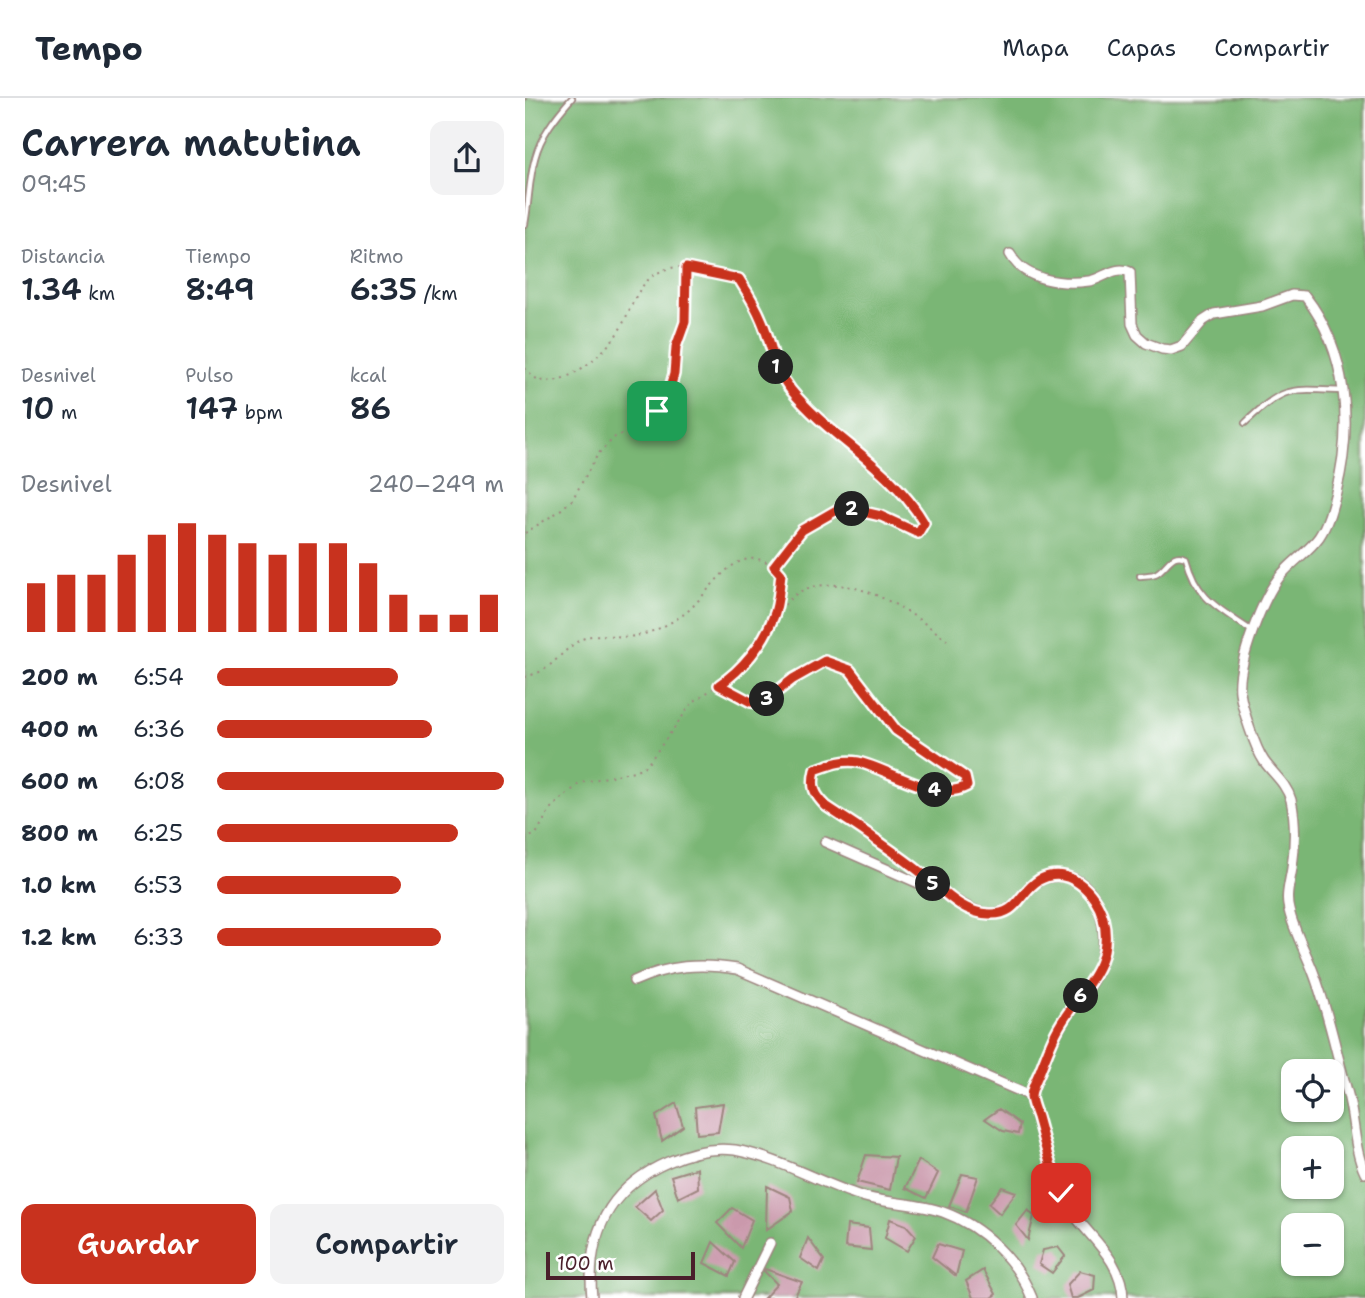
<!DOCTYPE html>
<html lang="es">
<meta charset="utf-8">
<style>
body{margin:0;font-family:"Shantell Sans",sans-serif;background:#f2f2f3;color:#1f2937;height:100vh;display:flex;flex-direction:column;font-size:26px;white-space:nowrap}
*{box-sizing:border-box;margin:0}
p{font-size:23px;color:#747a83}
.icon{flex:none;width:38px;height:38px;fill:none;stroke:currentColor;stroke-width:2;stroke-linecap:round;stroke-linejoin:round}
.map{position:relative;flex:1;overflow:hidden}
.side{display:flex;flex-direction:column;background:#fff;width:525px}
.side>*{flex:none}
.controls{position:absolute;left:756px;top:961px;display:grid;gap:14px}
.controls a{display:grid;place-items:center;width:63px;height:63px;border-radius:14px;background:#fff;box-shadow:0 2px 5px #0004;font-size:35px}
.scale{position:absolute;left:21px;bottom:18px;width:149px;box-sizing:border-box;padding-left:7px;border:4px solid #4a1f2b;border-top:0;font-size:19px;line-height:24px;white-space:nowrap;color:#4a1f2b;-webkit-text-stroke:5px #fff;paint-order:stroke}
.pin{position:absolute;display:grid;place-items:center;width:60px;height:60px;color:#fff;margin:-30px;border-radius:14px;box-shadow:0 4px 10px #0006}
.km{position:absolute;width:35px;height:35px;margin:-18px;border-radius:50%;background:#222;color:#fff;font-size:19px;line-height:35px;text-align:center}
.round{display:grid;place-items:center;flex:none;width:74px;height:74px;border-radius:14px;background:#f2f2f3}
.headline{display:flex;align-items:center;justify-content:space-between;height:119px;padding:0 21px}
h1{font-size:38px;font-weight:600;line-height:52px}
.figures{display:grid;grid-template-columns:repeat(3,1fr);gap:10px;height:119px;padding:7px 21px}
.figures div{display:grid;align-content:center}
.figures b{font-size:30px;font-weight:600}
.figures small{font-size:19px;font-weight:400}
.figures p{font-size:19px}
.chart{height:196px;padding:14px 21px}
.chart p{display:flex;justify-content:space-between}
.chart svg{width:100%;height:126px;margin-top:7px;stroke:#c8321e;stroke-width:6}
.button{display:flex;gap:14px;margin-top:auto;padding:14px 21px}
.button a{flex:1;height:80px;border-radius:14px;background:#c8321e;color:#fff;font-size:28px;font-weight:600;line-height:80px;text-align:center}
.button a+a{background:#f2f2f3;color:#1f2937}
ul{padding:0 21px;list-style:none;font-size:23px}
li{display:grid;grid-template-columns:112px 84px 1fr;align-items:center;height:52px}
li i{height:18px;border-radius:9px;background:#c8321e}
header{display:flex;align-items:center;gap:42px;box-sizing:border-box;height:98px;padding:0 35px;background:#fff;border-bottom:2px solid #e0e1e3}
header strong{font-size:33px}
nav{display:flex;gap:38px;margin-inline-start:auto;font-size:24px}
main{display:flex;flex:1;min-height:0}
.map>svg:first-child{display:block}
.forest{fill:#7ab674;stroke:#626a50;stroke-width:2;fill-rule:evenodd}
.building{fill:#ca99ac}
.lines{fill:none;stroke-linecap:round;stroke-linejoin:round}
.service-casing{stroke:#9d857f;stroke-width:8}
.minor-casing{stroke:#9d857f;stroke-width:12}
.path{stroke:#9d857f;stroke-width:2;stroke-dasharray:2 5;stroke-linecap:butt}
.service{stroke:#fff;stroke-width:4.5}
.minor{stroke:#fff;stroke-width:9}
.route-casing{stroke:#fff;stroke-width:14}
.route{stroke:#c8321e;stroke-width:9}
</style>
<header>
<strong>Tempo</strong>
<nav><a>Mapa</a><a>Capas</a><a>Compartir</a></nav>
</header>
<main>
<section class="side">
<div class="headline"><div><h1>Carrera matutina</h1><p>09:45</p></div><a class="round"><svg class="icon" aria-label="share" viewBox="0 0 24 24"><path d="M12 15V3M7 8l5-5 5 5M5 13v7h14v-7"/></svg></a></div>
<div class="figures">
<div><p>Distancia</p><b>1.34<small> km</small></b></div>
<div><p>Tiempo</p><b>8:49</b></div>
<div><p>Ritmo</p><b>6:35<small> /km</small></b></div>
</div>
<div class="figures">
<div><p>Desnivel</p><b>10<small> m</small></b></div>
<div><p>Pulso</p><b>147<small> bpm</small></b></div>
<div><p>kcal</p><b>86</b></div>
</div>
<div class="chart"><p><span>Desnivel</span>240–249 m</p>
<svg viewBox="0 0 160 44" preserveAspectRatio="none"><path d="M5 44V27M15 44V24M25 44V24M35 44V17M45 44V10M55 44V6M65 44V10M75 44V13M85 44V17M95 44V13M105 44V13M115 44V20M125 44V31M135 44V38M145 44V38M155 44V31"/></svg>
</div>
<ul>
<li><b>200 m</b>6:54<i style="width:63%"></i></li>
<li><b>400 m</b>6:36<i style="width:75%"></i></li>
<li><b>600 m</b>6:08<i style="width:100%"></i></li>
<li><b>800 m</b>6:25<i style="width:84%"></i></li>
<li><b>1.0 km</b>6:53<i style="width:64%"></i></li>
<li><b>1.2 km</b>6:33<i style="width:78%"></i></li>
</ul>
<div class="button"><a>Guardar</a><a>Compartir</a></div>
</section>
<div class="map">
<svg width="840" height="1200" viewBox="0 0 840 1200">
<rect width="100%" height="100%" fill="#fff"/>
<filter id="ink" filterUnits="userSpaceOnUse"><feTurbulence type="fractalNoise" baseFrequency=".0143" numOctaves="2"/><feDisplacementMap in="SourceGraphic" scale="14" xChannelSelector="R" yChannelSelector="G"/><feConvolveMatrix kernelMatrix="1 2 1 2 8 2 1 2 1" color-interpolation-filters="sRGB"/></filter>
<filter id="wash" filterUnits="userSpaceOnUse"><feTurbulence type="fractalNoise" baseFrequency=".00686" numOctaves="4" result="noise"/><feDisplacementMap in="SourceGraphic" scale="28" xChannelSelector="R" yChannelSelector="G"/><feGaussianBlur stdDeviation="1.57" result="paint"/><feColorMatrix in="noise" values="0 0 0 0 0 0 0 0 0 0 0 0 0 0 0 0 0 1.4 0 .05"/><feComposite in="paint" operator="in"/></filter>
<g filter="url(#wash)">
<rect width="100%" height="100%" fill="#f0ebd3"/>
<path class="forest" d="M0 0H840V1200H0ZM768 973H807V1012H768ZM768 1050H807V1088H768ZM768 1127H807V1166H768Z"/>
<g id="blocks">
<path class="building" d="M151 1005 158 1028 137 1043 131 1018Z
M198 1005 193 1034 172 1036 170 1009Z
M474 1011 495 1026 493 1036 478 1033 460 1021Z
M341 1057 371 1059 365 1092 332 1084Z
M394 1062 413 1075 401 1100 380 1090Z
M172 1070 173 1090 153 1100 146 1078Z
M437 1076 453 1079 441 1114 424 1108Z
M242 1088 265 1099 268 1113 241 1132Z
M477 1089 491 1094 475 1116 464 1106Z
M130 1091 138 1112 126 1123 110 1109Z
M207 1110 227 1122 216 1150 192 1125Z
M503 1112 509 1118 503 1142 491 1127Z
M365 1121 381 1127 391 1138 382 1153 360 1140Z
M322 1127 344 1130 346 1152 320 1149Z
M283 1140 299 1162 294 1173 275 1160Z
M188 1144 210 1164 204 1178 179 1165Z
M413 1146 437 1153 431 1178 407 1159Z
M533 1149 540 1158 527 1175 514 1166 518 1152Z
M240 1171 277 1184 269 1200H239L252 1186 239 1173Z
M458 1172 471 1196 466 1200H448L441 1183Z
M555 1173 570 1177 569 1192 553 1200H546L542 1187Z"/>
</g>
</g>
<g filter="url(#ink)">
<use href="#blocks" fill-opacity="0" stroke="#9d857f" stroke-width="2"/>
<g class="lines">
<g class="service-casing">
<path id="service" d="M0 126C4 105 4 81 10 60 16 37 31 18 47 0
M720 325C759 287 766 291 817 293
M615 478C620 477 627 478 632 475 643 468 647 453 661 460 672 502 694 510 727 533
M290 672C287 689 289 696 301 708L402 779 411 789"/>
</g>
<g class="minor-casing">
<path id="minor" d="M485 156C499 182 536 187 564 183 578 181 590 167 605 174L607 226 612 237 621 245 637 251 646 252 657 248 678 223 689 216 737 208 767 197 780 198C823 253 828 329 811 394 807 409 803 426 794 439 784 453 768 463 757 476 738 497 712 566 715 594 717 610 730 650 739 663 749 677 761 685 766 702 771 724 770 748 767 770 765 784 760 798 764 812 769 834 781 854 789 876 803 913 811 954 822 993 830 1019 828 1050 840 1075
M300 744C338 761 377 778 416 795 431 801 443 812 459 815 495 822 496 784 524 779 574 770 586 831 575 866 570 884 557 896 547 911 532 931 523 953 514 977 512 983 507 990 506 997 505 1007 513 1022 515 1032 523 1058 528 1084 542 1107 562 1138 597 1160 598 1200
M109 883C144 867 175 865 212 871L506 998
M67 1200C61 1137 83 1090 143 1064 163 1055 188 1049 210 1052 253 1060 289 1082 330 1096 358 1106 389 1104 418 1114 457 1128 492 1162 507 1200
M218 1200 245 1145"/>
</g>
<path class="path" d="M0 2 3 0
M0 270C3 273 8 279 12 281 37 292 75 259 89 240 107 217 108 184 139 172 160 163 192 176 214 181 223 195 231 208 237 223 248 249 247 268 266 292 306 341 367 368 399 425L393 435 356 418 317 409 277 432 249 468 256 476 250 518 239 538 223 561 204 580 168 604 122 667 109 673 55 685 26 710 11 736 0 741
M0 435 33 414 47 402 73 356 90 339 114 328 132 313 143 297 151 249 160 224 161 171
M250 517C258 509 268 496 278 492 328 472 384 513 422 542
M0 579C6 577 14 575 20 571 34 561 45 545 62 539 77 534 95 541 110 538 126 536 146 525 159 516 184 498 209 442 247 467
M194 587 226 604 237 605 268 581 300 563 325 572 371 632 440 679 442 688C408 706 365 668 331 663 320 662 308 665 298 669"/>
<use href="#service" class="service"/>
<use href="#minor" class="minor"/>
</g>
</g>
<g class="lines" filter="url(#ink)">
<g class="route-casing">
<path id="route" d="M132 313 143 297 149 276 151 249 160 224 161 170 214 181C223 195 231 208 237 223 248 249 247 268 266 292 306 341 367 369 399 425L393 435 356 418 317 409 277 432 249 468 256 476C254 490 254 507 248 520 238 546 217 572 194 587L226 604 237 605 268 581 300 563 325 572 371 632 440 679 442 688C411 705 365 671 333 664 318 661 304 667 290 672 286 689 289 696 301 708 317 719 334 729 350 741 367 753 385 765 401 779 419 794 438 815 464 816 493 818 494 794 514 782 543 766 571 794 578 820 590 868 555 892 534 929 526 943 521 958 515 973 512 980 506 991 506 998 506 1004 510 1013 512 1019 519 1044 525 1070 536 1095"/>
</g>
<use href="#route" class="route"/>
</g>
</svg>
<div class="controls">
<a><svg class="icon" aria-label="locate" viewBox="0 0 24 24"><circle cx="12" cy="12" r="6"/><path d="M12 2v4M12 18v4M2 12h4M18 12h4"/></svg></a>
<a>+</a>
<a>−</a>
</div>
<div class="scale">100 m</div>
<div class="pin" style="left:132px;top:313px;background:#1e9e55"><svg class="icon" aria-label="arrive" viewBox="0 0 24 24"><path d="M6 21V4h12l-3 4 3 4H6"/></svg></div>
<div class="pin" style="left:536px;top:1095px;background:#d93025"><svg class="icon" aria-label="check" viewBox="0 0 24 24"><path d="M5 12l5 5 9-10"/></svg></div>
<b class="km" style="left:251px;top:269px">1</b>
<b class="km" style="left:327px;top:411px">2</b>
<b class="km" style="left:242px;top:601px">3</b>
<b class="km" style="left:410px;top:692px">4</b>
<b class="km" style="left:408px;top:786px">5</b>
<b class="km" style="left:556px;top:898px">6</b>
</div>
</main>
